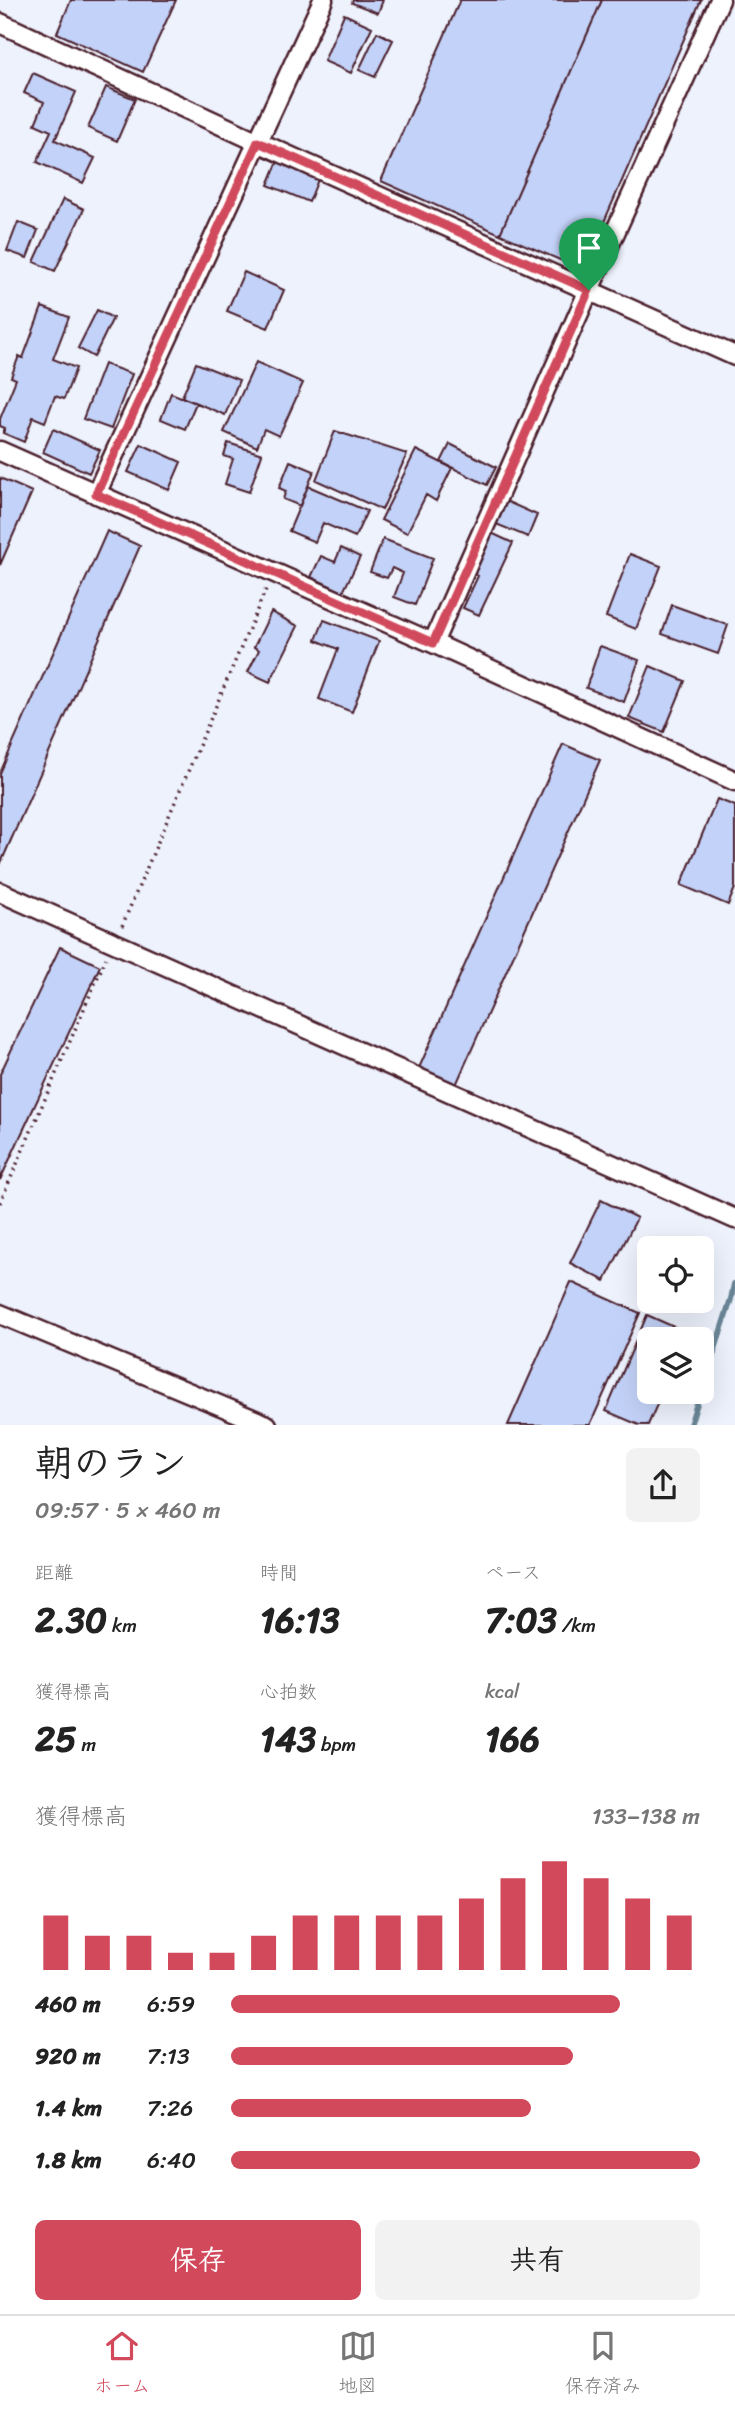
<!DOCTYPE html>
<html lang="ja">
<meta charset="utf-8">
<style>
body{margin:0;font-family:Sriracha,"Klee One",sans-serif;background:#f2f2f2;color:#222;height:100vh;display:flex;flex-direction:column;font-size:26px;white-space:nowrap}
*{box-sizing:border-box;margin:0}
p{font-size:23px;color:#767676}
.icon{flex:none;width:38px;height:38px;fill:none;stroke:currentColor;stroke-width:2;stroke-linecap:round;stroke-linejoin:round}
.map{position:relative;height:1425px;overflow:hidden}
.sheet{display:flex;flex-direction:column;background:#fff;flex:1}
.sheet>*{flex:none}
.fabs{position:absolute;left:637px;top:1236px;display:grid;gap:14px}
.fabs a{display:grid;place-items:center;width:77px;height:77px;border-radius:10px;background:#fff;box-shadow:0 7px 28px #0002;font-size:35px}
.pin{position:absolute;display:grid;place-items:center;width:60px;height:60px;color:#fff;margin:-72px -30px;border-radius:50% 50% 50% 0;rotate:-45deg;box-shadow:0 0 7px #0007}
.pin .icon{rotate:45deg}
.round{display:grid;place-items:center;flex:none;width:74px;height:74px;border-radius:10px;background:#f2f2f2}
.headline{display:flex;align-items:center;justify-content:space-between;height:119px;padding:0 35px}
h1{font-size:38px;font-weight:700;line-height:52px}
.metrics{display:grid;grid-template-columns:repeat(3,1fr);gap:10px;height:119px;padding:7px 35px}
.metrics div{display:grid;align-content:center}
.metrics b{font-size:35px;font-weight:700}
.metrics small{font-size:19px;font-weight:400}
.metrics p{font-size:19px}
.chart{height:196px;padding:14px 35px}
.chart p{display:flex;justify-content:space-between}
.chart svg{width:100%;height:126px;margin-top:7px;stroke:#d1495b;stroke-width:6}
.primary-button{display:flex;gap:14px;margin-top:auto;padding:14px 35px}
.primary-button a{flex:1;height:80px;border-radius:10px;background:#d1495b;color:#fff;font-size:28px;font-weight:700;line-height:80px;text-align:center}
.primary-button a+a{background:#f2f2f2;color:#222}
ul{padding:0 35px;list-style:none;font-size:23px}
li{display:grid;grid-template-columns:112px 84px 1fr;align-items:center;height:52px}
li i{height:18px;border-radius:9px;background:#d1495b}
.dock{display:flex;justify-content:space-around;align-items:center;height:98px;border-top:2px solid #e0e0e0;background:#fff;font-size:19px;color:#767676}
.dock a{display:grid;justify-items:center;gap:4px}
.dock .current{color:#d1495b}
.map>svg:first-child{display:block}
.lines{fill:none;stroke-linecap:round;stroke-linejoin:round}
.stream{stroke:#6a8696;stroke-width:6}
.building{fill:#c3d2f8;stroke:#4a1f2b;stroke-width:2}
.street-casing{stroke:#4a1f2b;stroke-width:23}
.path{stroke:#4a1f2b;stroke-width:3.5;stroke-dasharray:2 5;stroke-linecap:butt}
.street{stroke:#fff;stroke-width:18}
.route-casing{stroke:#fff;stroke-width:14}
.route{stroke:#d1495b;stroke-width:9}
</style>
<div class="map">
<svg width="735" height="1425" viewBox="0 0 735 1425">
<rect width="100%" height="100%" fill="#edf2fd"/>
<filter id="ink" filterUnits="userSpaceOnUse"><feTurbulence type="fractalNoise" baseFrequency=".0143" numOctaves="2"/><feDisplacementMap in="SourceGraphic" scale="14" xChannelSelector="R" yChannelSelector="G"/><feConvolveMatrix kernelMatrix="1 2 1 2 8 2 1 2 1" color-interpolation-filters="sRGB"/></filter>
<g filter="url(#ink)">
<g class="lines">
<path class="stream" d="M702 1390 731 1299 734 1284
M690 1425 701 1391"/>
</g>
<path class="building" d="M71 0H176L143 72 57 33Z
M353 0H383L378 13 352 3Z
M460 0H602L500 234 381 181Z
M602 0H701L583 270 500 234Z
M344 14 372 27 351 73 324 61Z
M377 32 393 40 375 77 359 70Z
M33 73 76 92 55 140 95 158 83 183 37 162 51 131 35 124 44 102 24 93Z
M106 87 135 99 117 141 88 128Z
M278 161 319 177 309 202 268 185Z
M63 199 84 209 55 271 34 262Z
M18 222 38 230 27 258 7 251Z
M244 272 284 290 268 328 227 311Z
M42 307 69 317 53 359 76 368 64 399 55 396 45 422 33 417 24 442 3 433 5 428 0 426V419L16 379 11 377 19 356 23 358Z
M97 310 113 318 94 357 78 348Z
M256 362 303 383 279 436 264 429 257 447 224 432Z
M196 363 239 380 225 415 182 397Z
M104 364 132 374 111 429 83 419Z
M171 393 196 403 185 429 161 419Z
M53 429 100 450 89 473 43 452Z
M335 431 407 454 382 510 316 480Z
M228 443 262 454 249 492 225 484 233 459 224 456Z
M141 444 181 462 169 490 128 472Z
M450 444 496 467 487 485 441 462Z
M416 450 452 468 436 501 426 495 407 533 381 520Z
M290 461 314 471 300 506 283 499 286 491 279 488Z
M0 478 32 492 0 565Z
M308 486 367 511 355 537 323 523 315 542 289 531Z
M501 499 537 515 528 537 491 522Z
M107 531 140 546 0 865V773Z
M487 531 513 543 479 615 463 608 478 576 469 571Z
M383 539 433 558 415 605 394 597 403 573 392 568 387 578 370 572Z
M341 548 360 557 343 592 311 577 321 556 335 562Z
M630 554 661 566 636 629 606 617Z
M672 605 728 625 718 654 662 634Z
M271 612 298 626 270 682 248 672 259 650 254 647Z
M324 620 379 641 352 712 319 699 338 649 316 640Z
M600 646 639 660 624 702 586 688Z
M650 666 685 681 664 732 629 718Z
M563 744 600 760 452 1094 415 1077Z
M717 799 735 806V888L728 905 681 885Z
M60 947 100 966 0 1180V1074Z
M601 1200 637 1218 605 1281 570 1263Z
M571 1282 640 1313 590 1425H508Z
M647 1315 688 1333 686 1339H649V1391H663L648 1425H639L606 1411Z"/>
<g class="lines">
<g class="street-casing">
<path id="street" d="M0 23 258 142 735 356
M0 451 433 643 735 781
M96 494 323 0
M433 643 589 290 720 0
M0 892 735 1219
M0 1314 267 1425"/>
</g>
<path class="path" d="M122 926 266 589
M0 1203 106 958"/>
<use href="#street" class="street"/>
</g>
</g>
<g class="lines" filter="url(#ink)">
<g class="route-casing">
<path id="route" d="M258 142 589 290 433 643 96 494Z"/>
</g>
<use href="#route" class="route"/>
</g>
</svg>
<div class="fabs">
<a><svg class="icon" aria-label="locate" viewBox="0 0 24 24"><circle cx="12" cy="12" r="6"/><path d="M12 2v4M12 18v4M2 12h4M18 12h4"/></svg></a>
<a><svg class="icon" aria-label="layers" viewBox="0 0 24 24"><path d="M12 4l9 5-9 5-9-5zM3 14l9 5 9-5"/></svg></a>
</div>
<div class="pin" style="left:589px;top:290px;background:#1e9e55"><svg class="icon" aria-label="arrive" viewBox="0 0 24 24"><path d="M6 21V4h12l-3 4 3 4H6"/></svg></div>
</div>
<section class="sheet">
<div class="headline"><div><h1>朝のラン</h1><p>09:57 · 5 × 460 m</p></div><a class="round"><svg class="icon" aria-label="share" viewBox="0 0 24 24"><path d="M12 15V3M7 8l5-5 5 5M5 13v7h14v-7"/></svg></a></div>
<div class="metrics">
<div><p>距離</p><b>2.30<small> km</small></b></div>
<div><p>時間</p><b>16:13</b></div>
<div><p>ペース</p><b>7:03<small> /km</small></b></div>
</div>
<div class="metrics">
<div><p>獲得標高</p><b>25<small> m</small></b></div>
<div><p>心拍数</p><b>143<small> bpm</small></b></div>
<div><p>kcal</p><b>166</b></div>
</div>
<div class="chart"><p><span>獲得標高</span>133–138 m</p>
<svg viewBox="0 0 160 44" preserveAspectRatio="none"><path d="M5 44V25M15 44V32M25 44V32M35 44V38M45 44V38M55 44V32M65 44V25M75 44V25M85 44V25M95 44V25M105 44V19M115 44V12M125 44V6M135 44V12M145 44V19M155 44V25"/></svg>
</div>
<ul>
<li><b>460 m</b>6:59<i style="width:83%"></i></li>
<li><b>920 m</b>7:13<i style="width:73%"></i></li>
<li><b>1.4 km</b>7:26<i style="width:64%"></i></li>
<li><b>1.8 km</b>6:40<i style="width:100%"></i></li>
</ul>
<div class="primary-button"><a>保存</a><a>共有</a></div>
</section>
<nav class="dock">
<a class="current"><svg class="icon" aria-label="home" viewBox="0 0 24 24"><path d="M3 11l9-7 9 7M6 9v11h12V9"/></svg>ホーム</a>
<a><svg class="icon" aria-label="map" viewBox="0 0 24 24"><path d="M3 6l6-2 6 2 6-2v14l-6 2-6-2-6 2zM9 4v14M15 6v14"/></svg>地図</a>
<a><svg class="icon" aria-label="saved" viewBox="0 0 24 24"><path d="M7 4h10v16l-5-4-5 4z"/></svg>保存済み</a>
</nav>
